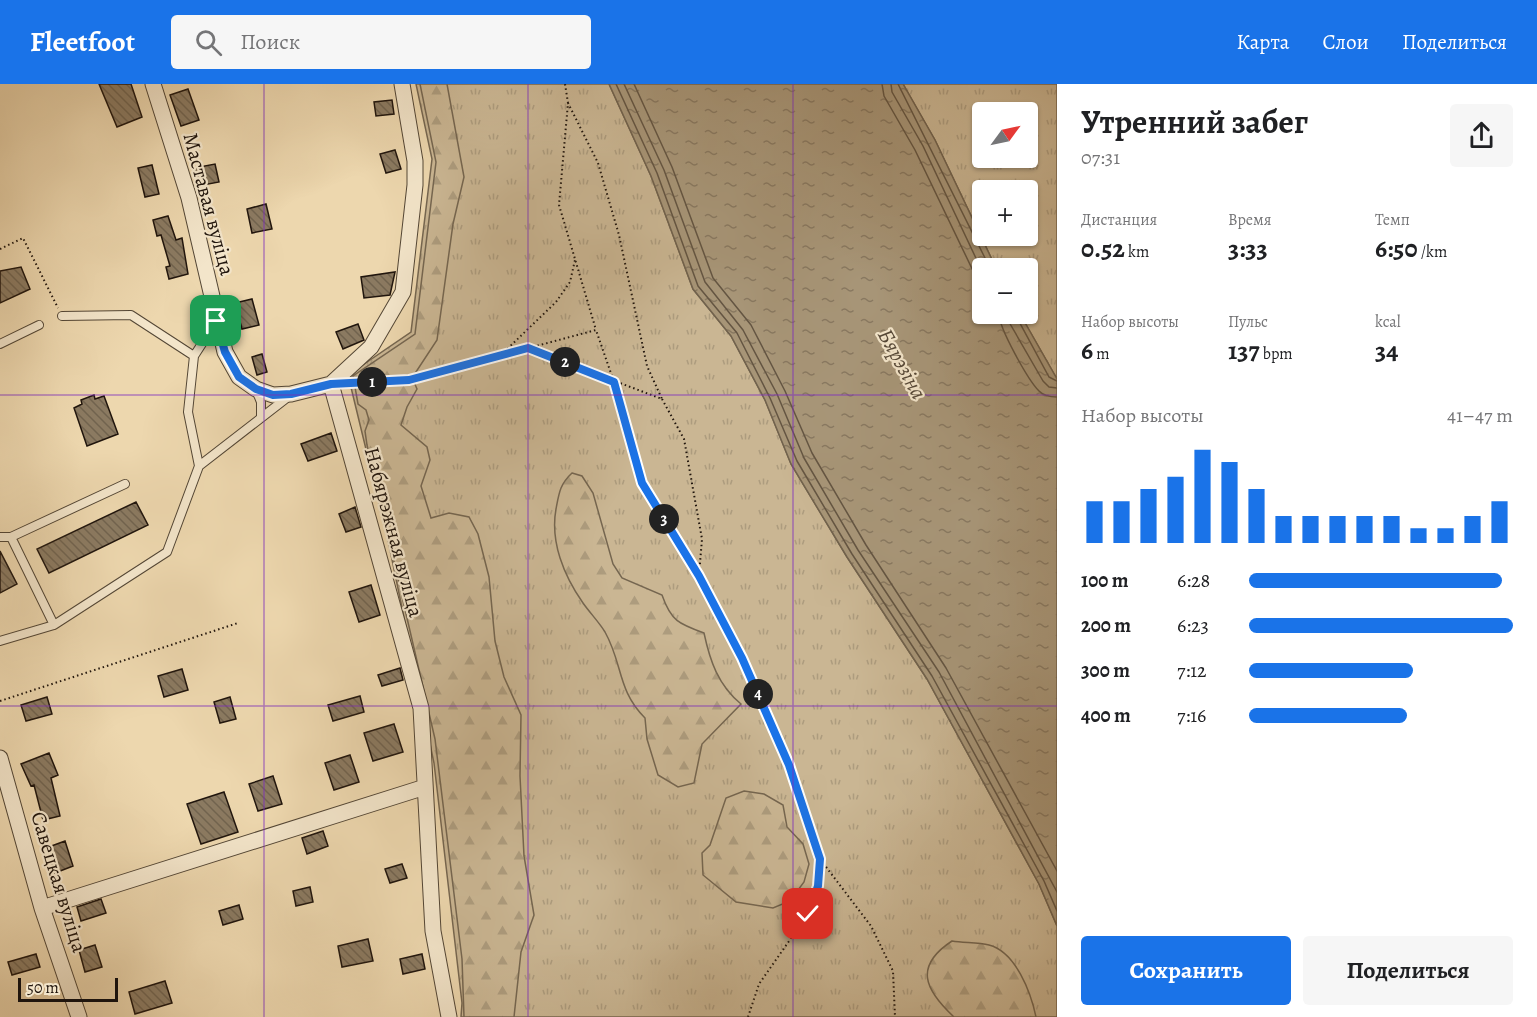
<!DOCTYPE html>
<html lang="ru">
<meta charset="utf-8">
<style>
body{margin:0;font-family:Alegreya,serif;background:#f6f6f6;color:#202124;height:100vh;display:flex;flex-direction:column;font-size:22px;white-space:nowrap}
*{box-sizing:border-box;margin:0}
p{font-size:20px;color:#757577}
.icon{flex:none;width:33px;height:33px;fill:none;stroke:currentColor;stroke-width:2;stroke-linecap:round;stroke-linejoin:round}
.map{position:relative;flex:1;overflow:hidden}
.sheet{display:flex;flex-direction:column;background:#fff;width:480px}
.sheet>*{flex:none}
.needle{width:39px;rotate:57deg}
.tools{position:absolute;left:972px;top:18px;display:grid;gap:12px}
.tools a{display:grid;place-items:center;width:66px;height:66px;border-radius:6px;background:#fff;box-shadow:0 2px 4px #0004;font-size:30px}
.scale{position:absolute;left:18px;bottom:15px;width:100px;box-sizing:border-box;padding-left:6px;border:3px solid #20150d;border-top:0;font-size:16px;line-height:21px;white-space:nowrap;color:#20150d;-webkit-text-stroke:4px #f3e5ca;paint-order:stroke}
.pin{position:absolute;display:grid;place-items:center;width:51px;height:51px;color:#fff;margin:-26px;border-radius:12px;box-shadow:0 3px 9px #0006}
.km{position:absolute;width:30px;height:30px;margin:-15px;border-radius:50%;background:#222;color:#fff;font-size:16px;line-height:30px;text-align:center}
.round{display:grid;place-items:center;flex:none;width:63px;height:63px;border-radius:6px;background:#f6f6f6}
.head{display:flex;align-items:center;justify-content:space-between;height:102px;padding:0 24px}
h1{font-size:33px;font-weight:700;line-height:45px}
.stats{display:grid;grid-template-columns:repeat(3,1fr);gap:9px;height:102px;padding:6px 24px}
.stats div{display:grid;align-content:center}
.stats b{font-size:26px;font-weight:700}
.stats small{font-size:16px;font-weight:400}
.stats p{font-size:16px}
.chart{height:168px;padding:12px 24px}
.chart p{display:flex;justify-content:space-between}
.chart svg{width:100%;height:108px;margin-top:6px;stroke:#1a73e8;stroke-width:6}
.button{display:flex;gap:12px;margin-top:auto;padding:12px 24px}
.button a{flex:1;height:69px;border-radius:6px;background:#1a73e8;color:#fff;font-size:24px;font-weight:700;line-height:69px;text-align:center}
.button a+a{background:#f6f6f6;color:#202124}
ul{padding:0 24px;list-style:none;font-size:20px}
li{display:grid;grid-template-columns:96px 72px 1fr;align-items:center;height:45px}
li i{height:15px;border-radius:8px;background:#1a73e8}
header{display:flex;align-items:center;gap:36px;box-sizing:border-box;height:84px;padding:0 30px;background:#1a73e8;color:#fff}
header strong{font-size:28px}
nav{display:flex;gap:33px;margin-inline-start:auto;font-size:21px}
.search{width:420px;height:54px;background:#f6f6f6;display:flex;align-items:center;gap:15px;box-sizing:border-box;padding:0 21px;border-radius:6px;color:#757577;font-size:22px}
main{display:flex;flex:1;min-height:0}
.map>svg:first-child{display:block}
.grass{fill:url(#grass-tufts);stroke:#756650;stroke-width:1.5;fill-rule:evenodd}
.forest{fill:url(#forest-firs);stroke:#756650;stroke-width:1.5}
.water{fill:url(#water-ripples);stroke:#71624d;stroke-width:1.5}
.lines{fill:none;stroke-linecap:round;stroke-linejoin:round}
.shore{stroke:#645542;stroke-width:1.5}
.building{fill:url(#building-back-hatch);stroke:#20150d;stroke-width:1.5}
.service-casing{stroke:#534635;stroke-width:10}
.minor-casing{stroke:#534635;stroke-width:17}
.path{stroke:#20150d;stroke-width:2;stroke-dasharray:1.5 3;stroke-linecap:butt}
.service{stroke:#f3e5ca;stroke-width:8}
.minor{stroke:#f3e5ca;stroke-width:15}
.route-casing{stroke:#fff;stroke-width:12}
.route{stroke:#1a73e8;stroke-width:8}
.grid{fill:none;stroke:#7b2cbf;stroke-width:1.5;stroke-opacity:0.55}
.labels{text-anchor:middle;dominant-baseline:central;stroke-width:4.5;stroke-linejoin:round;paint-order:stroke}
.street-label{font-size:21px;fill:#20150d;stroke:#f3e5ca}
.water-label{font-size:22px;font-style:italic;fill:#564837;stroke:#f3e5ca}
</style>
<header>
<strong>Fleetfoot</strong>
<div class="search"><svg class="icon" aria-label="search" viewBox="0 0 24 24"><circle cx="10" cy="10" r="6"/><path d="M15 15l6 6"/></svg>Поиск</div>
<nav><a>Карта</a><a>Слои</a><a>Поделиться</a></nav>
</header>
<main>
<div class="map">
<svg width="1057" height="933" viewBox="0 0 1057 933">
<defs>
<pattern id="grass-tufts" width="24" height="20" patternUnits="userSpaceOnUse" patternTransform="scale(1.5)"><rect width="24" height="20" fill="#cab693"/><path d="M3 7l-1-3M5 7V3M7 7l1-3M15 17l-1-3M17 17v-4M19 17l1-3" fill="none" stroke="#ad9c7e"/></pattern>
<pattern id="forest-firs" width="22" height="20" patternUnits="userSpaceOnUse" patternTransform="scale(1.5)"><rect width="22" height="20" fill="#cab693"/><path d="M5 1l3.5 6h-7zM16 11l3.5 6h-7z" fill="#ad9c7e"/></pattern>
<pattern id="water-ripples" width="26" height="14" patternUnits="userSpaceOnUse" patternTransform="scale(1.5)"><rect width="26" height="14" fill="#a79577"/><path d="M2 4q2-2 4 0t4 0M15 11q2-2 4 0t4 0" fill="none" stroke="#887860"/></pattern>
<pattern id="building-back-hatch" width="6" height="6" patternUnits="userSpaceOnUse" patternTransform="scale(1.5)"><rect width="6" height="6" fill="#8b7a61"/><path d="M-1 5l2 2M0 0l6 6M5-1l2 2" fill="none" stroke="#71634e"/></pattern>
</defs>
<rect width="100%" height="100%" fill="#edd7ae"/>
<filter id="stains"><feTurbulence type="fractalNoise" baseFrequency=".00333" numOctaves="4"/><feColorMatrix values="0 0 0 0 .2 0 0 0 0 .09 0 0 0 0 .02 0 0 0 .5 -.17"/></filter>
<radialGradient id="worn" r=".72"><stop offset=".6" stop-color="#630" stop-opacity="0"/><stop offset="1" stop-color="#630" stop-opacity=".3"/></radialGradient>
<path class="grass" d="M416 0H609L651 92 693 205 731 252 765 316 791 380 847 473 927 595 1039 800 1057 842V933H461L462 919 434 679 388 456 348 291 411 248 432 75Z
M903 0H1057V295L1020 230H1028V184H996L935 56ZM982 28H1028V74H982ZM982 106H1028V152H982Z"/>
<path class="forest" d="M420 0H447L464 93 453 140 437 256 414 291 353 296V292L415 250 436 78Z
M414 298 417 305 407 323 401 341 427 363 430 376 421 402 431 434 449 429 469 433 478 450 489 493 495 557 504 593 521 631 520 692 524 772 534 831 521 868 514 933H464L462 875 435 655 367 361 365 347 369 336 366 326 358 320 355 303Z
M572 389 582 392 593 409 613 480 622 494 662 511C671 537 679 540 704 549 710 577 718 601 741 620L702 660 694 699 678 703 658 691 647 655 645 634C617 606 623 580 605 548 599 538 590 529 583 519 564 492 550 458 556 425 559 409 560 400 572 389Z
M744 707 764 710 783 721 787 743 803 760 809 780 804 798 790 817 773 824 736 818 703 791 702 769 710 761 726 714Z
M952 857C964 859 978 858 989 861 1016 868 1031 909 1036 933H954C924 905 914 882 952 857Z"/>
<path class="water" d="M609 0H903L935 56 996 184H982V230H1020L1057 295V842L1039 800 927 595 847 473 791 380 765 316 731 252 693 205 651 92Z"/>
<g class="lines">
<path class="shore" d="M616 0 657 89 698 202 737 249 770 314 797 377 852 470 932 592 1044 797 1057 827
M624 0 664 86 705 198 743 246 777 310 804 374 858 466 939 588 1057 808
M634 0 672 83 713 194 751 241 785 307 812 369 866 461 946 584 1057 787
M882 0 884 12 915 66 976 193 982 202
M891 0 892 8 923 62 982 187
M898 0 990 184
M999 230C999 244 1028 296 1039 307 1044 312 1050 313 1057 313
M1008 230 1009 238 1043 297 1049 303 1057 304
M1015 230 1049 293 1057 297"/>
</g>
<path class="building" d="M99 0H131L142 33 117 43Z
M188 5 199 36 181 42 170 11Z
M392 16 394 30 376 32 374 18Z
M395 66 401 85 386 89 380 70Z
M215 80 219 98 198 102 194 84Z
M152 81 159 110 145 113 138 84Z
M266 120 272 145 252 149 247 125Z
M168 132 176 156 182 154 188 190 169 195 166 183 170 182 161 151 157 152 153 136Z
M21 183 30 205 0 219V187Z
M395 188 390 211 364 214 361 193Z
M252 215 259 241 242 245 235 219Z
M358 240 364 256 343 265 336 248Z
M262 270 267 288 257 291 252 273Z
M94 311 95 315 104 312 118 350 87 362 74 324 82 320 81 316Z
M331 349 337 367 308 377 301 360Z
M136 418 148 441 49 489 37 465Z
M355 423 361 443 346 448 339 430Z
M0 467 17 500 0 509Z
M371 501 380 531 359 538 349 508Z
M400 584 403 596 382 602 378 591Z
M182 585 188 606 164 613 158 592Z
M360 612 364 628 333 637 328 621Z
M47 613 52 630 26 637 21 621Z
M230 613 236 635 220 639 214 618Z
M394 640 403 668 373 677 364 649Z
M49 669 58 691 51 694 60 732 43 736 34 701 31 702 21 680Z
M350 671 359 698 334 706 325 679Z
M273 692 282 720 258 727 249 700Z
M224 708 238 748 201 760 187 720Z
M323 747 328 762 307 770 302 754Z
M65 757 73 782 55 789 46 764Z
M402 780 407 794 390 799 385 785Z
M310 803 313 818 296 822 293 807Z
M101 815 106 829 81 837 77 823Z
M239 821 243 835 223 841 219 827Z
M368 855 373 877 342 883 338 862Z
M95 861 102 883 85 888 79 866Z
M36 870 40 883 12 891 8 878Z
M422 870 425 885 403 890 400 875Z
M165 897 172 919 135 930 129 908Z"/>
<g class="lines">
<g class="service-casing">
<path id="service" d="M62 232 131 231 194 272 188 328 199 382
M0 260 39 241
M194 272 216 238
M256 306 261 318V334
M0 453H11L54 541
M11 453 125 400
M0 557 54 541 167 468 199 382 288 313"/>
</g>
<g class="minor-casing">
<path id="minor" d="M153 0 189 114 225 268 239 293 256 305 273 311 291 310 331 300 371 263 403 208 415 101V77L402 0
M331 300 421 624 433 847 449 933
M0 674 42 824 79 933
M42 824 425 703"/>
</g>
<path class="path" d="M565 0 568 19 559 121 596 246
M0 165 23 154 58 224
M528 264 662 315 647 282 619 151 598 79 568 19
M501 271 556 218 570 198 575 176
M353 299 409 296 596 246 614 298 642 399 699 492 742 574 789 681 820 775 871 842 893 887 895 933
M662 315 684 355 702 455 699 491
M0 617 238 539
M748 933 759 900 808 830 818 802 820 775"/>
<use href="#service" class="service"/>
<use href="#minor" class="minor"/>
</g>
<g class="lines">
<g class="route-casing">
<path id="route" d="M216 237 225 268 239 293 256 305 273 311 291 310 331 300 409 296 528 264 614 298 642 399 699 492 742 574 789 681 820 775 818 802 808 830"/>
</g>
<use href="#route" class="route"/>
</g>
<path class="grid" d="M264 0V933M528 0V933M793 0V933M0 311H1057M0 622H1057"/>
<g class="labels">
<g class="street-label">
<text transform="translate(209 120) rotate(75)">Маставая вуліца</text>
<text transform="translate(394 448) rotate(75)">Набярэжная вуліца</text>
<text transform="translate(59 798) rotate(73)">Савецкая вуліца</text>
</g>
<g class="water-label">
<text transform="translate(902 280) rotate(61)">Бярэзіна</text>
</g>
</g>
<rect width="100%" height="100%" filter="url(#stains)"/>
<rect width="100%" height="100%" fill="url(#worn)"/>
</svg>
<div class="tools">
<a><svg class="needle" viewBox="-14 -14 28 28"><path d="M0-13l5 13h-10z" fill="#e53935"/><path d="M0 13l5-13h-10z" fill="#757577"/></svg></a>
<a>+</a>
<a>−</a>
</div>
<div class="scale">50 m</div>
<div class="pin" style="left:216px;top:237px;background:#1e9e55"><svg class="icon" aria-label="arrive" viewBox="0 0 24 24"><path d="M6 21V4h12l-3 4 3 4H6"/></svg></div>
<div class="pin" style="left:808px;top:830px;background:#d93025"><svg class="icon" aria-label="check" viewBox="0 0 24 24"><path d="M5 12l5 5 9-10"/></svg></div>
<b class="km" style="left:372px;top:298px">1</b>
<b class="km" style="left:565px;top:278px">2</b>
<b class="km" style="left:664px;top:435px">3</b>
<b class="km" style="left:758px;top:610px">4</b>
</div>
<section class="sheet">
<div class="head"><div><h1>Утренний забег</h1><p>07:31</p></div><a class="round"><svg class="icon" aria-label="share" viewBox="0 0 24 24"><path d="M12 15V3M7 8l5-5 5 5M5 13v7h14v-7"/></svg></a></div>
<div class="stats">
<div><p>Дистанция</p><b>0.52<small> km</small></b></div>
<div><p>Время</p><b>3:33</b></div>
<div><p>Темп</p><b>6:50<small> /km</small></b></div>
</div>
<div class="stats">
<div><p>Набор высоты</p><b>6<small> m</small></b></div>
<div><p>Пульс</p><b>137<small> bpm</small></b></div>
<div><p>kcal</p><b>34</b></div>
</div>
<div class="chart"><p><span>Набор высоты</span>41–47 m</p>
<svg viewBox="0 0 160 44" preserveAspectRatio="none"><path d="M5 44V27M15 44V27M25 44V22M35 44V17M45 44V6M55 44V11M65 44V22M75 44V33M85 44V33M95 44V33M105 44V33M115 44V33M125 44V38M135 44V38M145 44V33M155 44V27"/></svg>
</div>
<ul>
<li><b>100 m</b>6:28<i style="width:96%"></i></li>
<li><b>200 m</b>6:23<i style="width:100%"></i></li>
<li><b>300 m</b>7:12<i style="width:62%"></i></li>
<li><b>400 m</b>7:16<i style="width:60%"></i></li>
</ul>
<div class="button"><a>Сохранить</a><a>Поделиться</a></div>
</section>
</main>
